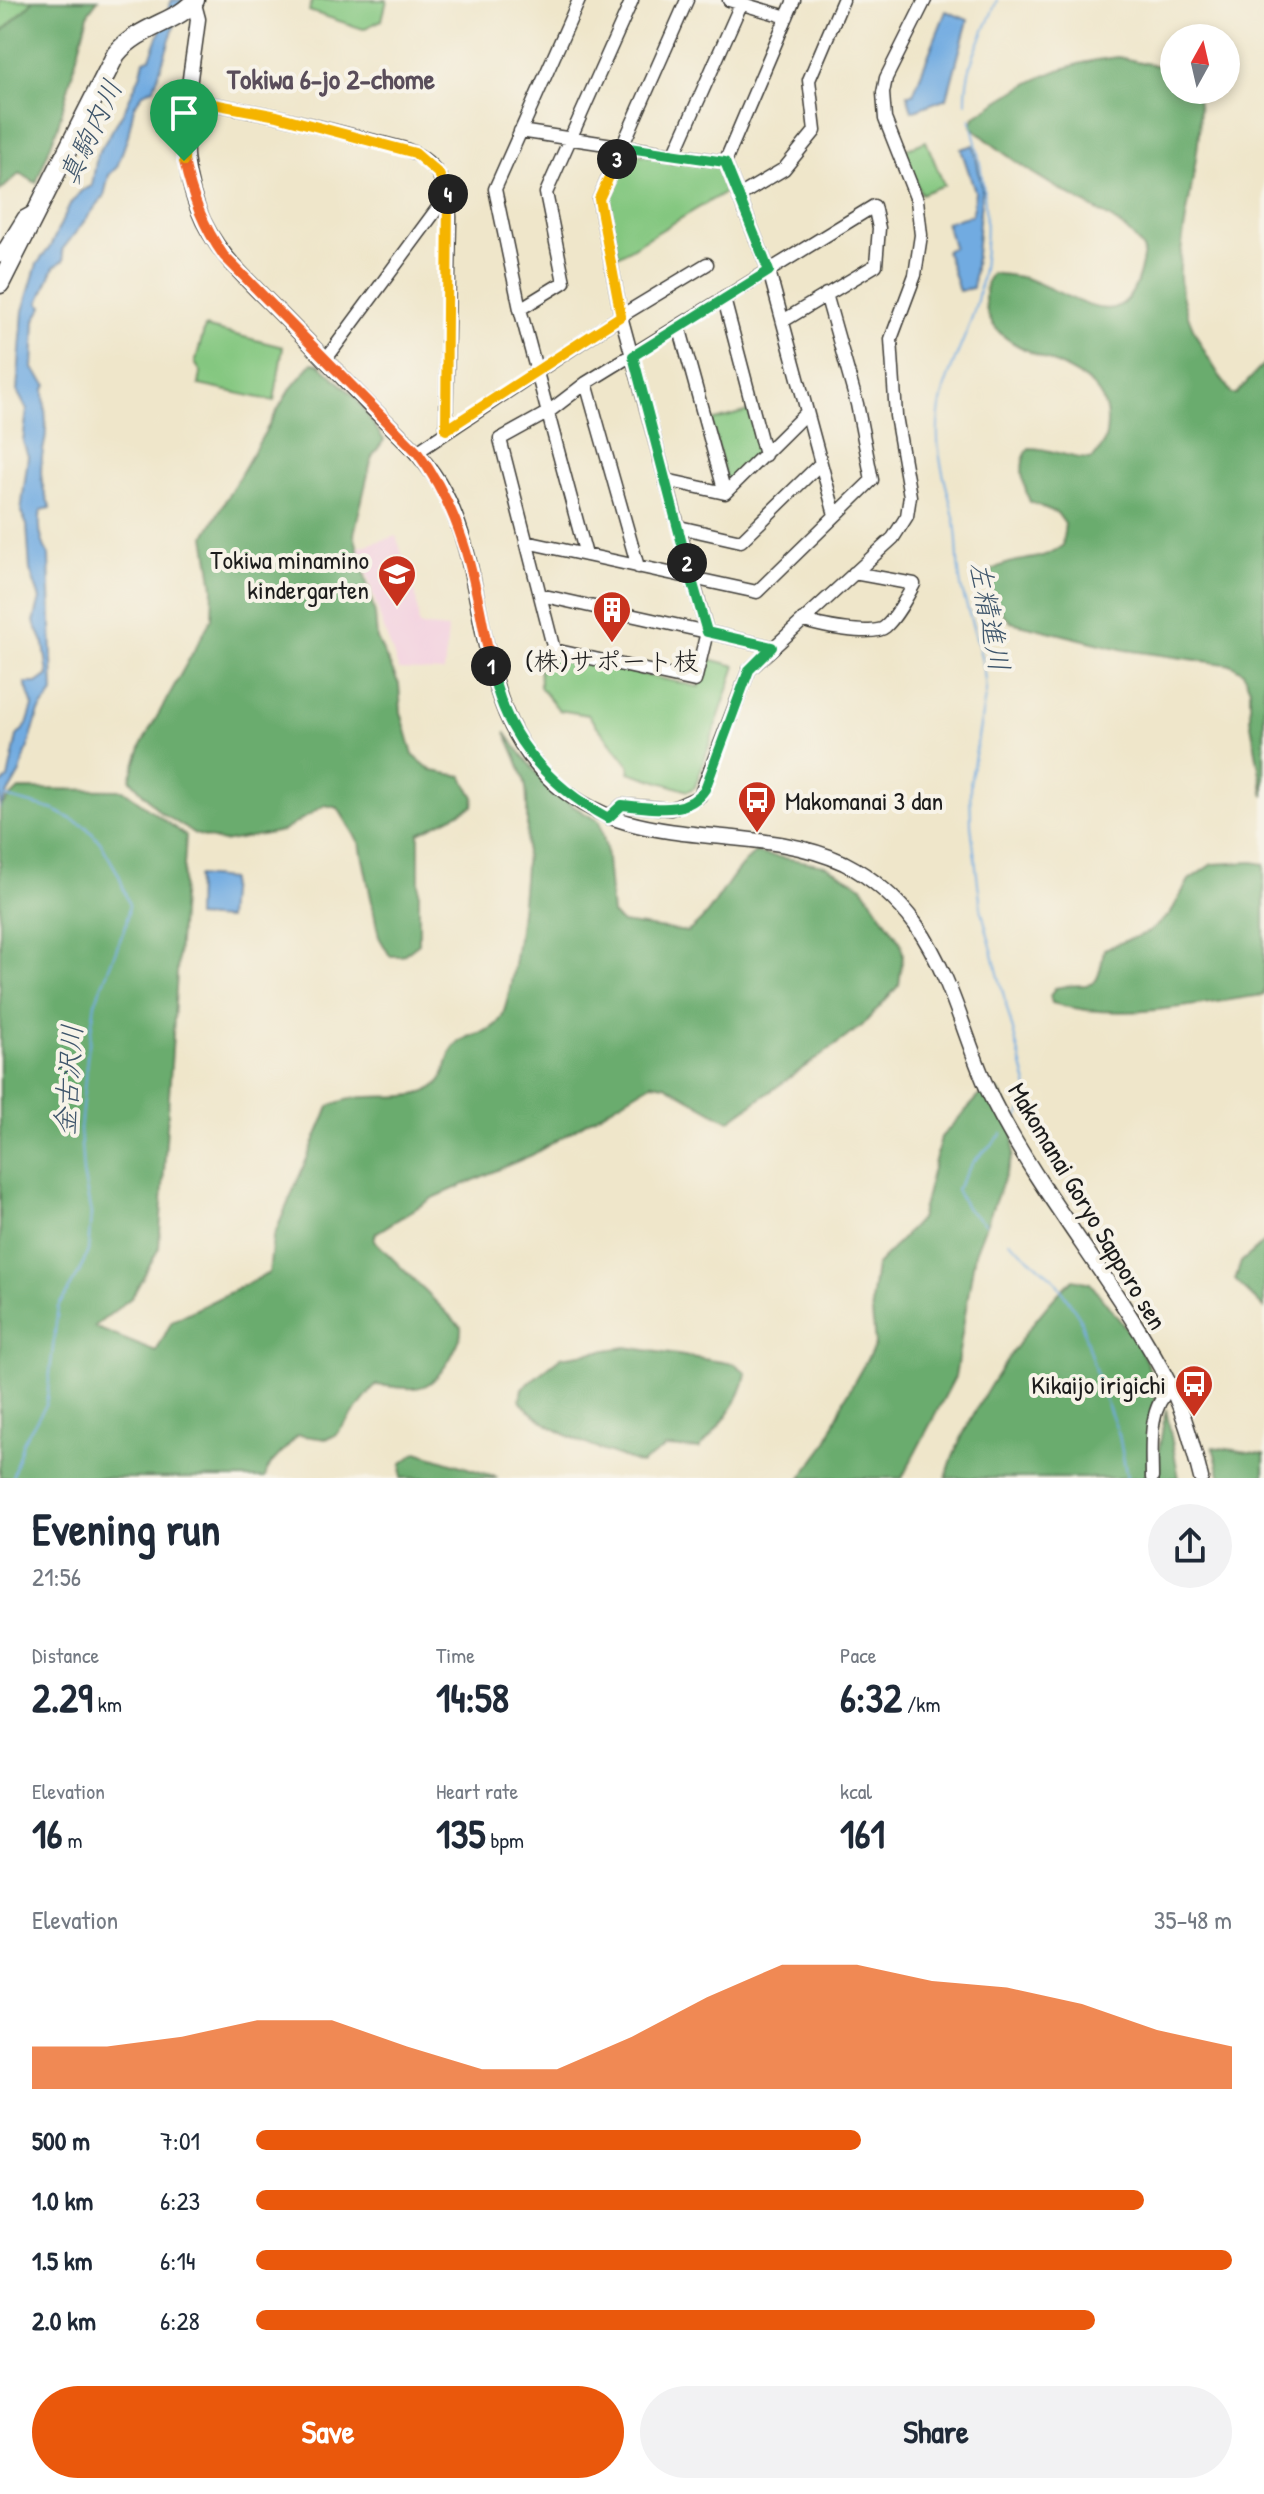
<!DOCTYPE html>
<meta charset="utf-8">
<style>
body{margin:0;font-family:"Patrick Hand","Klee One",sans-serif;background:#f2f2f3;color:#1f2937;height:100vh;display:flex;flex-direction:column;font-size:30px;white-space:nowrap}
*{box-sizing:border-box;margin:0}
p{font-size:26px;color:#747a83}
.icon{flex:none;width:44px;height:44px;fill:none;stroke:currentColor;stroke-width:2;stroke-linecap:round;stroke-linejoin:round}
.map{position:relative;height:1478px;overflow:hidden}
.details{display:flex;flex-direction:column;background:#fff;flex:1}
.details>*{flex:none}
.needle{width:52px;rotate:8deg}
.fabs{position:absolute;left:1160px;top:24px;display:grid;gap:16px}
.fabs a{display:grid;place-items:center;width:80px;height:80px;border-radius:50%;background:#fff;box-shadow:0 4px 12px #0003;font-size:40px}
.pin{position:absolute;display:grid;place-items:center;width:68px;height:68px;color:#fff;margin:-82px -34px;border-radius:50% 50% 50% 0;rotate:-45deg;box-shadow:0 0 8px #0007}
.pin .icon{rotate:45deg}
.km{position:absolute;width:40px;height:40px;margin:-20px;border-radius:50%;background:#222;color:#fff;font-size:22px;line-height:40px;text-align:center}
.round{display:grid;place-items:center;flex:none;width:84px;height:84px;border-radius:42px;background:#f2f2f3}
.head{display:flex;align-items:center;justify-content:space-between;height:136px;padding:0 32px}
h1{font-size:44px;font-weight:800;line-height:60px}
.figures{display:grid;grid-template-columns:repeat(3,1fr);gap:12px;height:136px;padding:8px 32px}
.figures div{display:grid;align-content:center}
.figures b{font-size:40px;font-weight:800}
.figures small{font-size:22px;font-weight:400}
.figures p{font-size:22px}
.chart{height:224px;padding:16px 32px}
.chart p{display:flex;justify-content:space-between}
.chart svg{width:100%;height:144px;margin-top:8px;fill:#ea580c;opacity:.7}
.primary-button{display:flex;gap:16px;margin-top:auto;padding:16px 32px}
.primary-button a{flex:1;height:92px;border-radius:48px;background:#ea580c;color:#fff;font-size:32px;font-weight:800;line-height:92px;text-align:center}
.primary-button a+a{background:#f2f2f3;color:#1f2937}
ul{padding:0 32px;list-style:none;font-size:26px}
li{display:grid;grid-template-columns:128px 96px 1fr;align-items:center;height:60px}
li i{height:20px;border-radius:10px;background:#ea580c}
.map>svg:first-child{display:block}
.built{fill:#f3cfdf}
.green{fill:#84c780;stroke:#50724e;stroke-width:2}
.forest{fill:#6bac6e;stroke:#446445;stroke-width:2}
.water{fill:#71abe1;stroke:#46647e;stroke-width:2}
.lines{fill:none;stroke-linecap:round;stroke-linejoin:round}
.stream{stroke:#71abe1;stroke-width:2}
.minor-casing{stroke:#3c3a36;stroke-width:15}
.major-casing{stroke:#3c3a36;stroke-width:17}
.highway-casing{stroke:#3c3a36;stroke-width:21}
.minor{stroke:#fff;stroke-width:12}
.major{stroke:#fff;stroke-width:14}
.highway{stroke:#fff;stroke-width:18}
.split-1-casing{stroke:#fff;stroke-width:16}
.split-2-casing{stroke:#fff;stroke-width:16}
.split-3-casing{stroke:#fff;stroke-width:16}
.split-4-casing{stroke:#fff;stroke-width:16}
.split-5-casing{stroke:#fff;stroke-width:16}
.split-1{stroke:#f0652b;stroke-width:10}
.split-2{stroke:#22a559;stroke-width:10}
.split-3{stroke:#22a559;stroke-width:10}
.split-4{stroke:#f5b400;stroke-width:10}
.split-5{stroke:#f5b400;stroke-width:10}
.labels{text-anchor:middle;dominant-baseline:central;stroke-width:8;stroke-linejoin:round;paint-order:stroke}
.poi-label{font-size:26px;fill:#1c1c1c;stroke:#f7f3e8;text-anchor:end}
.street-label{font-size:26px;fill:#1c1c1c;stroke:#f7f3e8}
.neighbourhood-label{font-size:28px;font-weight:bold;fill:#5a4e5b;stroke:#f7f3e8}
.water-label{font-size:28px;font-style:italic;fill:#3e556b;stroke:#f7f3e8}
</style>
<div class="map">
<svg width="1264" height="1478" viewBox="0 0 1264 1478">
<rect width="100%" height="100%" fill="#f7f3e8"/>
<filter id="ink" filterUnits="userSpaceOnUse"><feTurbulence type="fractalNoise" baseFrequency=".0125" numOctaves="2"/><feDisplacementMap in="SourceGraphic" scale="16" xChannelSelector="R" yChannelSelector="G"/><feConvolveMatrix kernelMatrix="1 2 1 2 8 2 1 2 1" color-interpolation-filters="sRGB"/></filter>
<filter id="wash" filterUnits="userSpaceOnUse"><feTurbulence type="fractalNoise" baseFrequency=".006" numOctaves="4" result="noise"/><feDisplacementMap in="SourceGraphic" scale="32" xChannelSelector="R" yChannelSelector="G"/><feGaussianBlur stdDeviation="1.8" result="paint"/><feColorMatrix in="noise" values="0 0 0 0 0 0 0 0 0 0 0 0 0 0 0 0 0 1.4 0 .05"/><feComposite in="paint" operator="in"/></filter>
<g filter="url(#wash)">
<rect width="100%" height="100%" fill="#efe6ca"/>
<path class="built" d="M396 536 416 595 419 626 448 629 444 672 399 670 381 621 359 547Z"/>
<path class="green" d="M0 0H38L0 42Z
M312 0H387L382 20 363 29 309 11Z
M926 141 944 185 921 194 902 151Z
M628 153 722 165 730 189 618 256 606 198Z
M205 327 283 347 274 401 199 385 201 372 195 363Z
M749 411 759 453 731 482 726 479 711 421Z
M552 654 699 687 706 658 736 666 695 787 688 791 629 772 630 766 588 715 559 710 540 687 539 657Z"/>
<path class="forest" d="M34 0H98L89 12 58 126 36 183 20 173 0 191V34Z
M1118 57 1159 66 1174 76V90H1195C1212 122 1177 234 1180 278 1182 319 1209 361 1232 394H1236L1264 364V796L1250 719V689L1243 672 1232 665 1125 650 1011 622C994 607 988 592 992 570 1017 555 1035 565 1062 546L1065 524 1057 513 1030 502C1023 485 1017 464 1029 448 1051 448 1069 459 1092 459 1104 447 1107 438 1107 421 1107 351 984 367 985 297 985 287 986 281 991 273 1003 275 1016 275 1028 279 1085 301 1131 345 1144 251 1126 223 1103 214 1075 198 1038 178 1002 154 971 126L974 117C1023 84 1058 63 1118 57Z
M312 363 319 364 355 397 384 440 372 457 354 534 375 614 377 639 399 684 401 712 413 755 432 771 462 776 474 797 473 806 419 833V943L402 956H390L379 937 360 844 338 808 325 805 283 831 223 842 195 834 160 812 130 779 143 742 212 618 213 587 205 536 288 392Z
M505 732C534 772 554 799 599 821L606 848 612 914 622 923 687 932C717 912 726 875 755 853L825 865 862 886 901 943 903 955 899 985 862 1026 729 1121 665 1085 652 1083 532 1155 433 1198 376 1233 374 1240 461 1327C462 1339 456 1346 451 1357 428 1396 418 1389 376 1385L336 1435 326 1439 298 1435 268 1467 265 1478H0V807L19 789 123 790 186 836 159 1248 132 1297 94 1327 156 1352 172 1321 269 1273 273 1238 329 1107C359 1088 403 1104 429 1090 449 1080 443 1066 452 1050 463 1031 491 1037 501 1018 517 989 533 815 525 783 521 766 512 748 505 732Z
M1253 862 1264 864V995C1195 1004 1120 1023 1052 1003L1050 996 1055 988C1093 980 1097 998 1104 949L1149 932 1170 914 1189 880 1212 864Z
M984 1091H999L1014 1122 1013 1155 975 1253 955 1377 902 1478H801L826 1444 844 1400 875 1345 871 1302 876 1266 920 1219 941 1137Z
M1264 1242V1308L1235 1280 1241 1262Z
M1073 1279 1090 1283 1137 1342 1157 1385 1146 1478H946C959 1425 1032 1314 1073 1279Z
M626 1347 735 1364 746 1373C742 1401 718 1429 699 1449L666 1447 641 1464C600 1450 549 1434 520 1401L522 1388 561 1357Z
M1166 1409 1179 1478H1160L1159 1449Z
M1213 1447 1264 1454V1478H1221Z
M417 1452 499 1478H401L402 1463Z"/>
<path class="water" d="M172 0H183L154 88 143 93 134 107 128 136 117 167 109 175 104 196 62 250 64 260 54 267 39 303 43 306 35 320 33 369 47 385 44 390C44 405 48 427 45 441 39 468 39 484 51 508L41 510C38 526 40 541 49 555L53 693 39 712 20 772 0 807V785L8 779 17 736 27 725 33 706 25 683H37L48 675 44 644 34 622 40 599 30 570 27 525 21 512 28 456 23 442 27 410 17 391 23 311 37 264 50 247 70 204 81 191 92 186 97 155 124 111 141 73 144 60 150 58Z
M946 11 968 20 947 98 912 111 907 94H913Z
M974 145 982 188 973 288 959 291 946 251 953 247 946 222 972 215 975 191 961 149Z
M197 876 230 879 227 919 196 917Z"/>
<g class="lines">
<path class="stream" d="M966 103C965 62 983 37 997 0
M970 119C986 177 992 240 977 300 965 350 935 383 938 440 939 469 950 494 955 523 959 545 956 568 962 590 971 623 984 656 986 691L970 784 971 825 981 908 1031 1100 1016 1118
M6 797 54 810 86 827 100 842 119 875 129 905 126 925 95 1003 87 1058 80 1129 83 1173 91 1214 88 1251 79 1273 58 1307 46 1405 23 1442 12 1478
M985 1224 967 1209 956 1190 973 1162 1002 1134
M1009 1241 1054 1279 1079 1316 1100 1386 1119 1435 1127 1478"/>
</g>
</g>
<g filter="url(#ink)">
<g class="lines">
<g class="minor-casing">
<path id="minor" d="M579 0 495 189 520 309 586 555
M687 0 599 199 621 316 707 632 772 647
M729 0 787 17
M187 99 277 116 402 148C436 159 448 183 450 217L446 430
M520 131 725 162 769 271 835 515
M674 155 741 4
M725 162 794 0
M739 196 784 169 815 131 809 80 843 0
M0 256 24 217 33 212
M724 299 765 455
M520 309 564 282 546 193 632 0
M679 326 725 493
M326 359 448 194
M586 383 638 567
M417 452 621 316 707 264
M666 480 725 493 806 413
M679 527 741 541 820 464
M526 542 757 592 872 480 857 404 826 294
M540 595 707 632 695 681 554 650 500 439 547 413 586 383 874 206 879 228 876 265 783 321
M803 620C817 626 874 637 885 627 896 618 907 597 914 584L854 573
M608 818 622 805 671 809 700 796 749 670 893 538 907 516 910 496 896 416 891 339 915 275 921 235 917 200 885 119 883 93 886 78 925 0
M1152 1478C1152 1448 1147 1408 1171 1388"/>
</g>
<g class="major-casing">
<path id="major" d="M194 4 198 19C191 84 173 145 198 209 213 249 243 276 273 306 305 338 336 371 367 403 392 428 419 451 438 481 493 572 468 696 546 775 628 859 746 818 844 863 872 877 898 900 916 925 954 979 965 1044 993 1101 1044 1201 1120 1287 1171 1387 1185 1415 1193 1447 1201 1478"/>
</g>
<g class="highway-casing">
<path id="highway" d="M0 284 116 54C140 25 179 22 195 0"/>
</g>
<use href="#minor" class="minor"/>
<use href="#major" class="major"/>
<use href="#highway" class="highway"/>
</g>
</g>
<g class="lines" filter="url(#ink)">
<g class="split-1-casing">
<path id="split-1" d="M184 161C192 197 203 226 224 256L417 452C467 519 475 586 491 666"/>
</g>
<g class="split-2-casing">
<path id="split-2" d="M491 666C505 736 546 785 608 818L622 805C650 807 687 817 705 789L749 670 772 647 707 632 687 563"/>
</g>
<g class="split-3-casing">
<path id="split-3" d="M617 159 622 147 725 162 769 271 633 356 687 563"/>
</g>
<g class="split-4-casing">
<path id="split-4" d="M448 194 446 430 621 316 599 199 617 159"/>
</g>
<g class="split-5-casing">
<path id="split-5" d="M184 161 187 99 277 116 415 153 439 174 448 194"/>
</g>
<use href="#split-1" class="split-1"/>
<use href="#split-2" class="split-2"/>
<use href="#split-3" class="split-3"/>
<use href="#split-4" class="split-4"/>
<use href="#split-5" class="split-5"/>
</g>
<defs>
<g id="school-pin" transform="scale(2)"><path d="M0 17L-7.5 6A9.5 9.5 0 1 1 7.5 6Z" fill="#c8321e" stroke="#f7f3e8"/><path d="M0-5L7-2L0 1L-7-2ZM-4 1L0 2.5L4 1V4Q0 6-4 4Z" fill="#fff"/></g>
<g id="building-pin" transform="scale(2)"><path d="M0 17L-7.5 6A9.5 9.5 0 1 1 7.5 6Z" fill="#c8321e" stroke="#f7f3e8"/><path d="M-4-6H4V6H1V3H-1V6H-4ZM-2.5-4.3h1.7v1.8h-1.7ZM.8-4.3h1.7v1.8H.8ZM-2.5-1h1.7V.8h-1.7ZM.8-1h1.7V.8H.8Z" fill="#fff"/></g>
<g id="bus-pin" transform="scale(2)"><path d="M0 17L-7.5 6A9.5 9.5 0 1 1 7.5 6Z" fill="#c8321e" stroke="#f7f3e8"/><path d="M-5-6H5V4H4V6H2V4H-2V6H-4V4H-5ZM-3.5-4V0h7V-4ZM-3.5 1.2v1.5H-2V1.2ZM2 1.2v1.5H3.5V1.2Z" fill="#fff"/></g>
</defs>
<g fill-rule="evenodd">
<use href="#school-pin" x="397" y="574"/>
<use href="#building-pin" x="612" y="610"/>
<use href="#bus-pin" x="757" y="800"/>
<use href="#bus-pin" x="1194" y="1384"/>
</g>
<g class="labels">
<g class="poi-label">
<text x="369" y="559">Tokiwa minamino<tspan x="369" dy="30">kindergarten</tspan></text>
<text x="612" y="660" text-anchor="middle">(株)サポート枝</text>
<text x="785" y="800" text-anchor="start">Makomanai 3 dan</text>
<text x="1166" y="1384">Kikaijo irigichi</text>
</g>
<g class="street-label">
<text transform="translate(1088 1206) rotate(59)">Makomanai Goryo Sapporo sen</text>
</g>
<g class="neighbourhood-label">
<text x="331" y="79">Tokiwa 6-jo 2-chome</text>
</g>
<g class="water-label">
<text transform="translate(90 132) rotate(-65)">真駒内川</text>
<text transform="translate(990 616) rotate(79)">左精進川</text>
<text transform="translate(68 1080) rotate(-86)">金古沢川</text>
</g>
</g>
</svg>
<div class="fabs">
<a><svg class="needle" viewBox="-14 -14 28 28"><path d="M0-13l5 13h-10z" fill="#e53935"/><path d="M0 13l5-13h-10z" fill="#747a83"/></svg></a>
</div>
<div class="pin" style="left:184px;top:161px;background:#1e9e55"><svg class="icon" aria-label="arrive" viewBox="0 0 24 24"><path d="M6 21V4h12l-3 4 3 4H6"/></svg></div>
<b class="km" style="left:491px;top:666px">1</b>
<b class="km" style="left:687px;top:563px">2</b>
<b class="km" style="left:617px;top:159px">3</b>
<b class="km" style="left:448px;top:194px">4</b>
</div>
<section class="details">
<div class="head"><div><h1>Evening run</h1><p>21:56</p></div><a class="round"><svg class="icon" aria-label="share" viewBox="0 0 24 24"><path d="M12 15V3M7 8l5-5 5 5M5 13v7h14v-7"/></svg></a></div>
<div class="figures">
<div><p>Distance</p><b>2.29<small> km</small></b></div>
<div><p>Time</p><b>14:58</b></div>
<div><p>Pace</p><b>6:32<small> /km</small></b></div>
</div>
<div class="figures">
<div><p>Elevation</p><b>16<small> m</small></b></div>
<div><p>Heart rate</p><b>135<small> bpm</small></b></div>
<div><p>kcal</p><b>161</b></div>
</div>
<div class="chart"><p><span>Elevation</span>35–48 m</p>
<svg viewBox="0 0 160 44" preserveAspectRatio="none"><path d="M0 44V31L10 31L20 28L30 23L40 23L50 31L60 38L70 38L80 28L90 16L100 6L110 6L120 11L130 13L140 18L150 26L160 31V44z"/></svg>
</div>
<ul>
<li><b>500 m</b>7:01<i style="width:62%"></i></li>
<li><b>1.0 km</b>6:23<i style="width:91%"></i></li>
<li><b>1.5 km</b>6:14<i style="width:100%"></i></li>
<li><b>2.0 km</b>6:28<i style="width:86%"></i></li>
</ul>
<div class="primary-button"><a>Save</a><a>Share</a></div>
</section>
